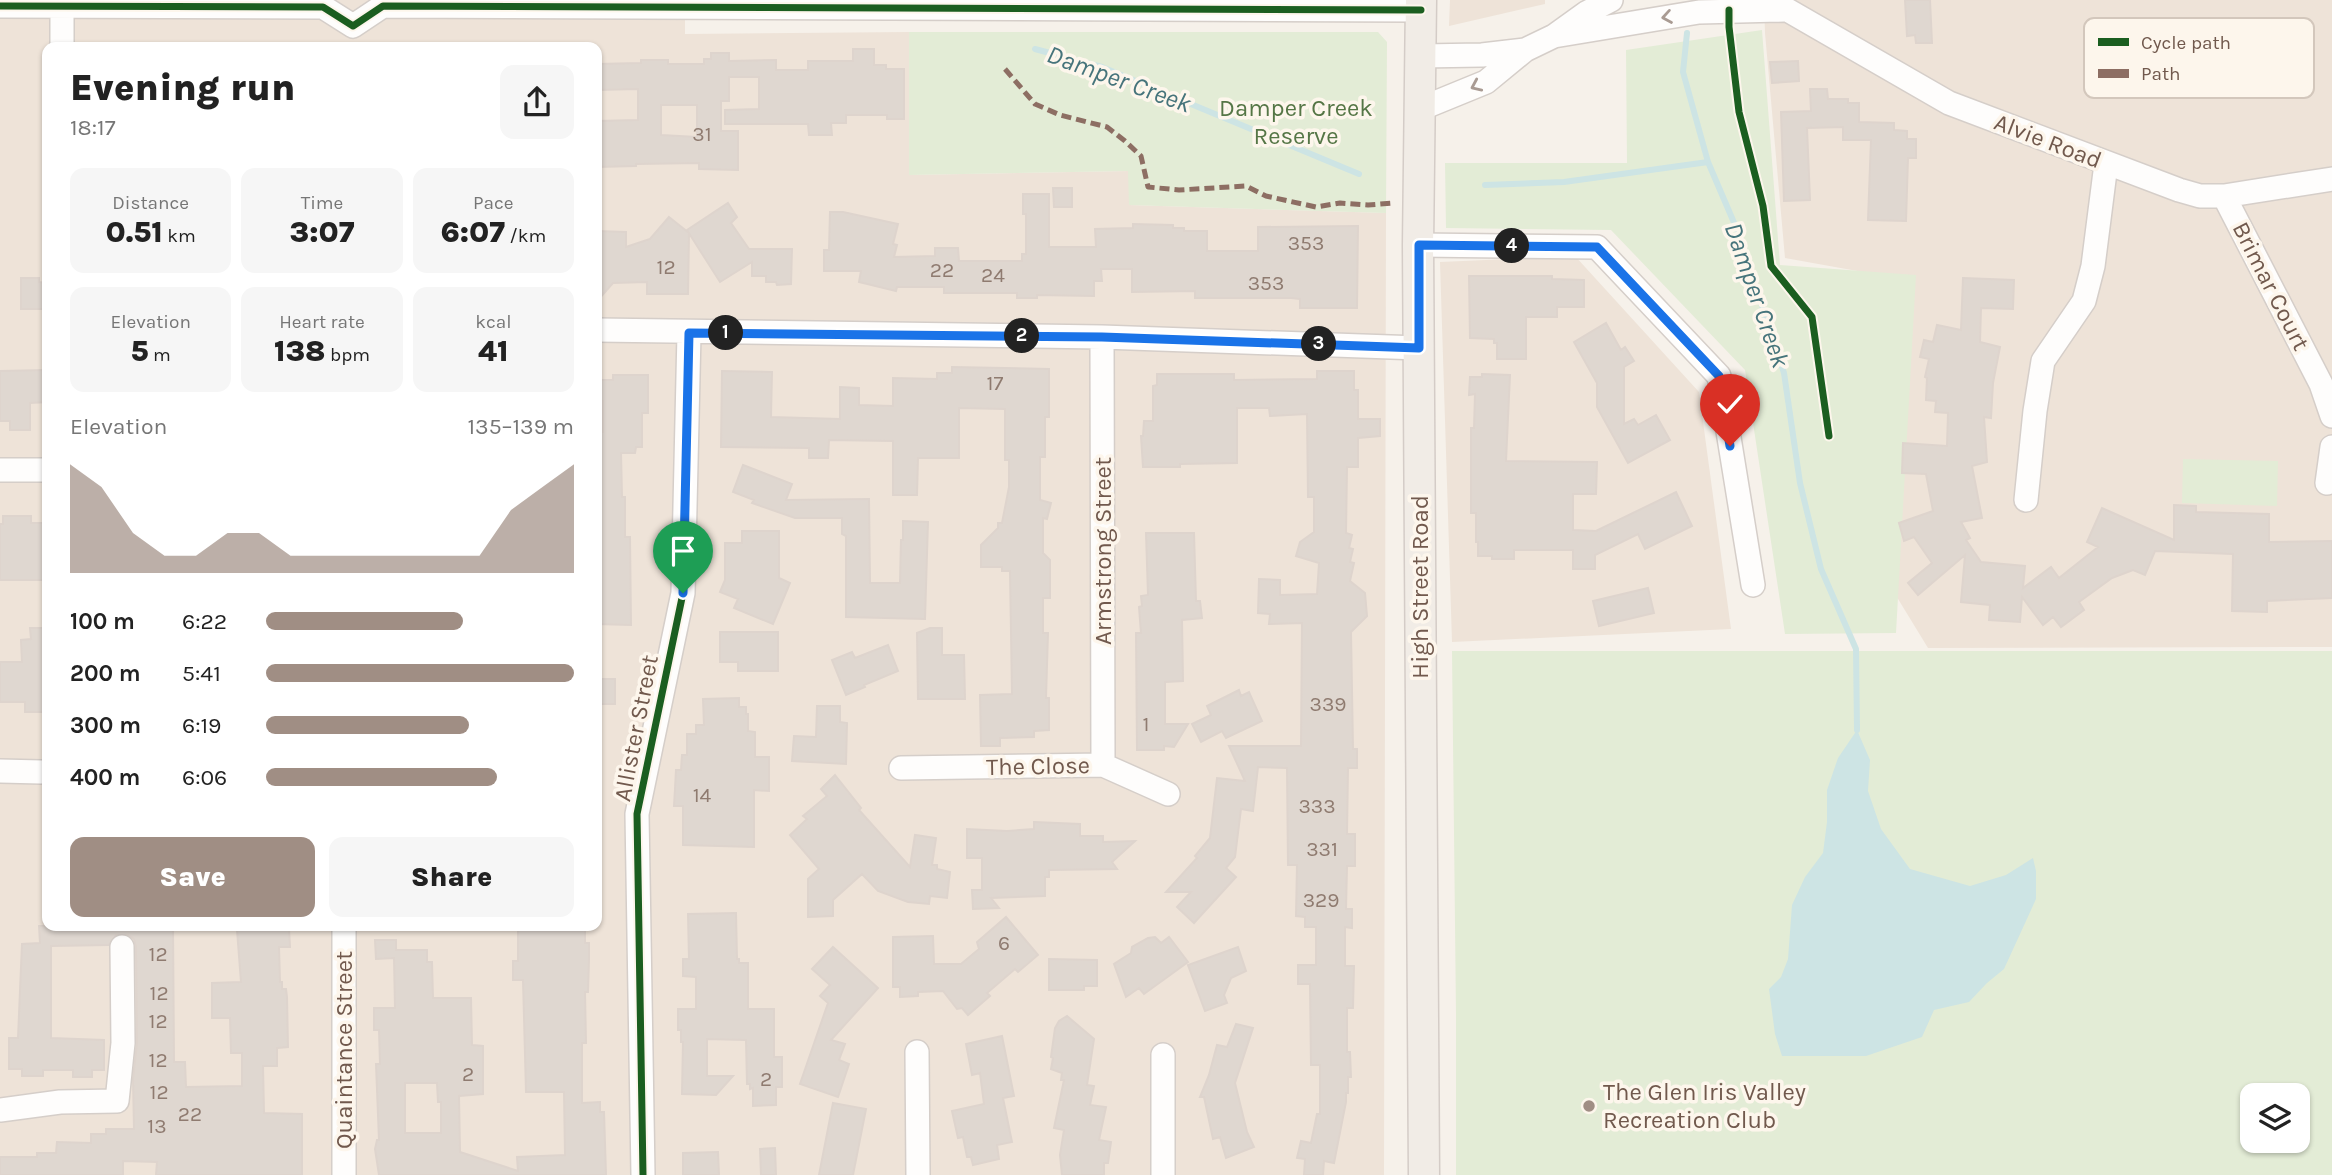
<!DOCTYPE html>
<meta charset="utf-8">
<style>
body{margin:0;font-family:Karla,sans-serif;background:#f6f6f6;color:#222;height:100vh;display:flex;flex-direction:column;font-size:26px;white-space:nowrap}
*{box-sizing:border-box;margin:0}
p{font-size:23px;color:#767676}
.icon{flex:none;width:38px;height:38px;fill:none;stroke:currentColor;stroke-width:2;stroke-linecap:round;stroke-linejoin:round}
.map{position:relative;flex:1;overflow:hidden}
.drawer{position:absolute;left:42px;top:42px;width:560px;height:889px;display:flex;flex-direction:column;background:#fff;border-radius:14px;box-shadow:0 2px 5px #0004}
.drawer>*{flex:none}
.tools{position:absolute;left:2240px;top:1083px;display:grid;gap:14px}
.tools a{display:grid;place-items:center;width:70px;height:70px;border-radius:14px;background:#fff;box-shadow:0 2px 5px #0004;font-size:35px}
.pin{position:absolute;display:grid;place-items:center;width:60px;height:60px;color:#fff;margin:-72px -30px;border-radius:50% 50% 50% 0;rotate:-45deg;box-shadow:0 0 7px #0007}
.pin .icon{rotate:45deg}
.km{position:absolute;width:35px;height:35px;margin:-18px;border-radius:50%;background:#222;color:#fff;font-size:19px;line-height:35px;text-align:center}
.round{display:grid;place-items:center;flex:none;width:74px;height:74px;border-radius:14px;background:#f6f6f6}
.overview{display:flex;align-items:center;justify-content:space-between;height:119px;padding:0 28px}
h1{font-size:38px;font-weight:800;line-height:52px}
.stats{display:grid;grid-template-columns:repeat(3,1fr);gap:10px;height:119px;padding:7px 28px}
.stats div{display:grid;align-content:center;border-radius:14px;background:#f6f6f6;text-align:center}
.stats b{font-size:30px;font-weight:800}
.stats small{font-size:19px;font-weight:400}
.stats p{font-size:19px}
.chart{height:196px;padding:14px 28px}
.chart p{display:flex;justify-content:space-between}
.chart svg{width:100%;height:126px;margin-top:7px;fill:#a08e84;opacity:.7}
.primary-button{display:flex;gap:14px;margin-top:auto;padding:14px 28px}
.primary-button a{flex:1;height:80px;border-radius:14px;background:#a08e84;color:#fff;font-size:28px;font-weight:800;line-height:80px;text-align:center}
.primary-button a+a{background:#f6f6f6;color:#222}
ul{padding:0 28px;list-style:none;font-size:23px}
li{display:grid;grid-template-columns:112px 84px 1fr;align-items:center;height:52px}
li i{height:18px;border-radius:9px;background:#a08e84}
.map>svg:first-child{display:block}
.residential{fill:#eee3d8;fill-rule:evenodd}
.green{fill:#e3ecd6;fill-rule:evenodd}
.water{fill:#cde4e4}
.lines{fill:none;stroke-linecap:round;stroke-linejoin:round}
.stream{stroke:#cde4e4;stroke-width:6}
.building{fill:#dfd7d0;stroke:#ded4cd;stroke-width:2;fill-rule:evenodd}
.minor-casing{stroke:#d5cec9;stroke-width:26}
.major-casing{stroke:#d4ccc7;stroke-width:33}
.path{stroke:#d7d0cb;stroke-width:3.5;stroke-dasharray:2 5;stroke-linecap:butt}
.minor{stroke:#fefdfc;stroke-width:23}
.major{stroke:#f1ece6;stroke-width:30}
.quiet{stroke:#8d6e63;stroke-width:5;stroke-dasharray:10 5;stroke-linecap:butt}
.cycleway-casing{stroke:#fdf6ec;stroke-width:11}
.cycleway{stroke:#1b5e20;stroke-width:7}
.oneway{stroke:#a99b93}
.route-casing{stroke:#fff;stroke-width:14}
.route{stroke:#1a73e8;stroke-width:9}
.poi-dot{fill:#a08e84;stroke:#fdf6ec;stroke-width:2.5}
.labels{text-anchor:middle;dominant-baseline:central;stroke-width:7;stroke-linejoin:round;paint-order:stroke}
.number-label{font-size:21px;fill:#8f7b70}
.park-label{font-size:24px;fill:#557646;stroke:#fdf6ec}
.street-label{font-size:24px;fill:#71594d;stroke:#fdf6ec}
.poi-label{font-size:24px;fill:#71594d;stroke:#fdf6ec;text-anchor:start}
.water-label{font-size:26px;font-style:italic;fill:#46747b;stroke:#fdf6ec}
.key{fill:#fdf6ec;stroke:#d3c7bc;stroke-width:2}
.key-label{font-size:19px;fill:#71594d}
</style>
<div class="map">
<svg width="2332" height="1175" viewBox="0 0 2332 1175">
<rect width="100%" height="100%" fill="#f6f1ea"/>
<path class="residential" d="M0 0H685V34L909 32V175L1129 171V205L1386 213 1384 1175H0ZM47 47H597V926H47Z
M1450 0H1545V4L1449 26Z
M1764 0H2332V647L1928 648 1862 540 1885 276 1785 258 1765 33Z
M1575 256 1699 392 1731 629 1452 642 1440 262Z"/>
<path class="green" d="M1762 30 1780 265 1916 275 1896 633 1785 634 1745 370 1611 230 1446 228 1445 163H1627L1626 50Z
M909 32H1378L1387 42 1386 213 1129 205 1128 171 909 175Z
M2183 459 2278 461 2277 506 2182 503Z
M1452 651H2332V1175H1456V1014ZM2252 1096H2298V1141H2252Z"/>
<path class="water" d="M1857 730 1870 760 1868 791 1881 829 1910 869 1970 886 2006 875 2033 858 2036 871V899L2004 969 1987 983 1969 1002 1934 1010 1922 1037 1866 1056H1782L1775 1034 1769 989 1781 977 1788 959 1792 905 1805 877 1823 853 1827 822V790L1838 758Z"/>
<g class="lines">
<path class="stream" d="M1687 33 1683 72 1708 162
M1035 49 1102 67 1359 174
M1485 185 1564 182 1708 162 1738 232 1784 373 1800 483 1821 569 1856 649 1857 730"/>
</g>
<path class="building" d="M1905 0H1930L1932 43H1916L1915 35 1907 36Z
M853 49H874V65H886V69H904V119H887V115H846V123H831L832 135H809L808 124H725V110L759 109V77H729V101H721V131H738V170L699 169V163L636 164V166L597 167V121L638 120V89L597 90V64L641 63V60H668V64H704V59H711V53H729V61L776 60V70H808V61H853ZM661 105H697V137L661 135Z
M1798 61 1799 81 1772 83 1770 62Z
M1810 89H1827L1828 99H1848V103H1859V122L1894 123V130L1907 131V139H1916V158H1908L1906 221 1868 220 1871 140H1843V127L1807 128 1810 200 1784 201 1781 112 1811 111Z
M1053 188H1072V207H1054Z
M1023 194H1049V247H1096L1095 229 1133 228V224L1173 225V228H1184V231H1207V251H1258V227L1358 226 1357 308H1300V299L1291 298H1195V291L1132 292V269H1101L1102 281H1094V296L1037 295V298H1017V293H944V287H897L896 291 859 282 861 271H824V250H829L830 212H843L898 224 893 244 897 245 894 257 935 256V248H958L959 261H1022V254H1026V214H1023Z
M728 203 737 217 731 223 749 249H792L791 284 777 285 776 282H766V276H752V262L720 282 687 230Z
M669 217 689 233 688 294H647V282L613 283 597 301V231L626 232V247L650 239Z
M1469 276H1552V279L1584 280V307H1557V317H1526V359H1497V343H1494V339L1470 338Z
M21 278H39V282L47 283V309H21Z
M1963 278 2014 280 2013 309 1981 308 1980 342 2000 347 1993 383 1991 418 1984 417 1987 462 1972 466 1982 518 1961 522 1970 538 1966 540 1981 562 2025 566 2023 588 2051 567 2059 578 2098 547 2087 542 2102 508 2174 540V505L2196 506V512L2269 514V542L2332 541V598L2267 601V612L2232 611 2233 554 2155 551 2145 575 2133 570 2112 578 2079 602 2084 610 2061 627 2053 617 2043 625 2022 597 2020 622 1989 620 1990 605 1961 602 1965 555 1918 595 1908 583 1932 563 1914 537 1904 541 1899 523 1933 511 1926 474 1902 473 1903 443 1947 446 1948 413 1935 412 1936 401 1926 400 1927 378 1925 377 1929 359 1920 357 1924 340 1933 342 1937 325 1961 330Z
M1606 323 1621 350 1625 347 1634 361 1624 367V424L1634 419 1638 425 1656 415 1670 440 1628 463 1597 407V383L1574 342Z
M952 367 1049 369V417H1045V457H1040V500L1051 503 1047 519 1043 518V553L1050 560V598H1043V633H1048L1046 698H1049V730L1034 731V737L1000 738V746H981L980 695 1012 694 1010 571H1002V567H981V545L998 528V523H1002L1009 487V460H1005V409L959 408V458H918L917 495H893V441L829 440 828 458H809V448L721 447 722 371 772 372 771 417 840 419V387L859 388V405L893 406V378L937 379V373H952Z
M47 370V402L30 403V430H10V421H0V371Z
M1317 371H1354V390H1358V419H1380V436L1358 438V467H1347L1346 533 1352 535 1349 548 1353 549 1350 562 1354 563 1350 581 1365 593 1367 616 1351 632 1353 749H1357V768H1348L1347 834H1355V866H1347L1346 909H1352V928L1345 927V966H1354L1353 1008H1347V1052H1350L1351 1077H1348V1093H1346V1102L1334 1163 1324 1161 1323 1175H1304L1305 1159 1297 1158 1301 1141 1311 1143 1317 1114H1320V1065H1311L1310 984H1298V965H1316V927H1305V917L1296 916 1297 865H1288L1287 768 1258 767 1253 811 1241 809 1235 857 1226 868 1236 877 1194 923 1177 907 1191 892H1166L1197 858 1195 856 1210 838 1217 778 1245 781 1229 746H1301L1302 623 1269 624 1270 614 1258 613 1259 579 1280 580V595L1317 594 1319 563 1296 556 1300 542 1314 532V497H1308L1307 414 1270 416 1269 408H1237V463L1180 464V467H1143L1141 436H1143L1144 421H1153V386L1157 385V374H1234V380L1317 379Z
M1482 374 1510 375 1506 461 1597 462 1596 494H1573V530L1596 531 1676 492 1692 526 1645 549 1638 534 1595 555V569H1573V550H1514V559H1492V556H1478V542H1476V513H1471V428H1474L1475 394 1469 395 1470 377H1482Z
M613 375H648V413H642V447H636L635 453H621L622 497H625V537H630L631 625 597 624V432H603V401H598V380H613Z
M743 465 792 484 786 500 869 499 870 583H900L901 540H903V521L928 522 925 619 846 617V536L842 534V518H795L752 503 754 500 733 492Z
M3 516H31V523H47V580H0V524H3Z
M742 531H779V578L790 583 773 624 734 608 738 599 720 592 725 580V543H742Z
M1146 533H1194L1196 601H1200L1202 618 1182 620 1183 681 1165 682V724H1188L1174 747 1164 746V750H1137L1136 633H1141L1139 607 1142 606 1141 596 1148 595Z
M1648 588 1654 613 1599 626 1593 601Z
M30 628H47V712H25V702H0V662H22L21 640 31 639Z
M930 628H942V655H964L965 699H918L917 633Z
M720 632H778V671H738V662H720Z
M888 645 898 671 864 685 865 687 846 695 832 660 852 652 855 658Z
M597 679H615V704H597Z
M1239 690 1241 696 1249 692 1262 721 1226 738 1222 731 1201 742 1192 724 1211 715 1207 706Z
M739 698V707H746V714H748V731L755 732V757H769V791L754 790V847L683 845V806H674L675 789 676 770H681L682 755H687V734H696V725H704L703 699Z
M817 706H840V722L847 723 846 764 792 761 794 736 816 737Z
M835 775 861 808 859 810 910 867 915 835 936 838 932 865H937V869L950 872 947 898 930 896 929 904 908 902 878 891 862 874 833 900V916L808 917V879L819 869 790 835 807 819 803 816 827 796 821 789Z
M1034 822 1080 824V836H1103V842L1135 841 1112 862 1117 869 1049 870V877H1045V896L991 898 999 908 973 909 972 890H982V858H967V829L1007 831 1034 829Z
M736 913 737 959H739V963H748V1009H774V1057H782V1087H776V1105L753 1106V1088L750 1089V1084H747L746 1040 707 1039V1076H733L716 1095 682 1094 683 1042H681V1030H678V1009H696V977L683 976V959H689L688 914Z
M1006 917 1038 955 1018 972 1015 969 987 993 990 996 968 1015 962 1008 957 1009 943 991 918 992V996L900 997V987H893V937L933 936 934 964H961L979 949 977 942Z
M39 926H173L174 1062H185L186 1087 242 1086V1053H231L230 1018H212V983L241 982 237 930 289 929 290 947H279L280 982H282V989H286L287 997 288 1047 277 1048V1066H263L264 1113 302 1114V1175H156L157 1162 123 1161V1175H0V1157H37V1153H56L57 1142 91 1143V1134H106V1129H134L133 1079 137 1043 136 947 134 939 128 935H116L109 945 51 946V1038L104 1040V1070H92V1077H73V1070H43V1076H22V1069H9V1038H18L22 944 40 943Z
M518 926H585V943H589V959L588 992H585L586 1043H582V1103L600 1102V1112H604L606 1175H379L375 1149 377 1140H379L376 1064H380L379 1030H374V1008H395L394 958 376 959 375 940H396V950H427V962H432L433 998H471L472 1045 483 1046V1094L459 1096 460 1152 518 1171 517 1157 565 1155 564 1092H526L523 980H513V961H518ZM405 1083H437L438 1102H441V1133H405Z
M1155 937 1161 943 1169 937 1188 962 1144 994 1139 988 1126 997 1114 964 1131 953 1132 947 1148 938Z
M833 947 878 988 831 1040 845 1044 839 1060 849 1064 838 1097 800 1084 828 1003 820 996 830 985 812 969Z
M1238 947 1246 971 1231 978 1224 995 1227 1003 1205 1011 1188 965Z
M1049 959 1097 960V986H1084V990H1049Z
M1067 1016 1094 1039 1087 1085 1094 1086 1090 1105 1106 1107 1099 1140 1111 1142 1108 1163H1104V1175H1062L1060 1155 1064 1130 1054 1128 1064 1080H1061L1062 1073 1051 1069 1053 1058 1051 1057 1055 1028 1059 1021Z
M1236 1024 1253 1028 1235 1083 1247 1132 1254 1147 1226 1158 1220 1137 1213 1139 1204 1097H1200L1209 1075 1217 1045 1227 1047Z
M1002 1036 1014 1096 1003 1098 1012 1142 997 1145 999 1159 973 1165 971 1157H967L963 1137 958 1138 952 1111 984 1104 980 1073 972 1075 966 1044Z
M833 1103 866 1109 853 1175H819Z
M775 1148 776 1175H761L760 1149Z
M718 1152 719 1175H683V1153Z"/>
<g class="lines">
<g class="minor-casing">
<path id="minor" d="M1770 0 1949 103 2179 190 2200 196H2224L2332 179
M0 6 323 7 353 26 383 6 1421 10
M1554 36 1699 12 1784 10
M62 47V7
M1421 56 1482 55 1525 50
M1420 109 1486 82 1525 50 1554 36 1586 13 1611 0
M2224 196 2321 384 2332 416
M1418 245 1597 247 1719 376 1753 585
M597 330 1102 337 1419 348
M1102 337 1103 765
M0 470H47
M2327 483 2332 447
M2026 500 2035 411 2043 361 2084 301 2093 266 2106 164
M901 768 1103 765 1168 794
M0 771 41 772
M344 926V1175
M917 1052 918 1175
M1163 1055V1175
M0 1110 60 1102 117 1101 123 1043 122 947
M643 1175 637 814 683 593 689 333"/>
</g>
<g class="major-casing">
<path id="major" d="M1421 0 1418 245 1424 1175"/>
</g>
<path class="path" d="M1729 33 1739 112 1763 206 1771 266 1812 317 1829 436"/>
<use href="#minor" class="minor"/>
<use href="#major" class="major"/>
<path class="quiet" d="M1005 69 1035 104 1060 115 1107 127 1125 141 1141 156 1148 187 1179 190 1246 186 1266 196 1316 207 1340 203 1368 205 1393 203"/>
<g class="cycleway-casing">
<path id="cycleway" d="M0 6 323 7 353 26 383 6 1421 10
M1729 10V27L1739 112 1763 206 1771 266 1812 317 1829 436
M643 1175 637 814 683 593 689 333"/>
</g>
<use href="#cycleway" class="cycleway"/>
</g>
<defs><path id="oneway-chevron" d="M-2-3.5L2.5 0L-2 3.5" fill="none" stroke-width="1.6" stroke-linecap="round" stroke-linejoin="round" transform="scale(1.75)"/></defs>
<g class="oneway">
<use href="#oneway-chevron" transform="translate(1667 17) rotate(170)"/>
<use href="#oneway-chevron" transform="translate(1476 86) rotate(156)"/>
</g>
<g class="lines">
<g class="route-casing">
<path id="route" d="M683 593 689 333 1102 337 1419 348V245L1597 247 1719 376 1730 446"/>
</g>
<use href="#route" class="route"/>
</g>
<circle class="poi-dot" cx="1589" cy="1106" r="7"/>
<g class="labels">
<g class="number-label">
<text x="702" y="134">31</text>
<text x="1306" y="243">353</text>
<text x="666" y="267">12</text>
<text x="942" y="270">22</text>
<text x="993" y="275">24</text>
<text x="1266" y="283">353</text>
<text x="995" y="383">17</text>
<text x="1328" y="704">339</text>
<text x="1146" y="724">1</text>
<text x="702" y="795">14</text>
<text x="1317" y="806">333</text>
<text x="1322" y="849">331</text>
<text x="1321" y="900">329</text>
<text x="1004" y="943">6</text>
<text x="158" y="954">12</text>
<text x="159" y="993">12</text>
<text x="158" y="1021">12</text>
<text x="158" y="1060">12</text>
<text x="468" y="1074">2</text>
<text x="766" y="1079">2</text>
<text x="159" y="1092">12</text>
<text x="190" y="1114">22</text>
<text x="157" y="1126">13</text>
</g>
<g class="park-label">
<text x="1296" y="108">Damper Creek<tspan x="1296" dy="28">Reserve</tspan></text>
</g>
<g class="street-label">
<text transform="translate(2048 141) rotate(21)">Alvie Road</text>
<text transform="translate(2271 286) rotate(63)">Brimar Court</text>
<text transform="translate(1103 551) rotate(-90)">Armstrong Street</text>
<text transform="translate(1420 587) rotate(-90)">High Street Road</text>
<text transform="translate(636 728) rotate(-79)">Allister Street</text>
<text transform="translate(1038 766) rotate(-1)">The Close</text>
<text transform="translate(344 1050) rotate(-90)">Quaintance Street</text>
</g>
<g class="poi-label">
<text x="1603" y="1092">The Glen Iris Valley<tspan x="1603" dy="28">Recreation Club</tspan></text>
</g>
<g class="water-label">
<text transform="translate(1119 79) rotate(20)">Damper Creek</text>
<text transform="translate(1757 295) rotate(71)">Damper Creek</text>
</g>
</g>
<rect x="2084" y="18" width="230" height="80" rx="10" class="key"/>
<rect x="2098" y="38" width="31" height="8" fill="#1b5e20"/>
<rect x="2098" y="69" width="31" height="9" fill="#8d6e63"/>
<g class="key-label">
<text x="2141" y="49">Cycle path</text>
<text x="2141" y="80">Path</text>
</g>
</svg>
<div class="tools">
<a><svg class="icon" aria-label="layers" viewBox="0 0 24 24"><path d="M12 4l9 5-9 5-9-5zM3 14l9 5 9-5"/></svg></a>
</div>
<div class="pin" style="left:683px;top:593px;background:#1e9e55"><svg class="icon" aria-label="arrive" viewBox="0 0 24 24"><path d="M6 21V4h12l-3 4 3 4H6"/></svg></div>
<div class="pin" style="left:1730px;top:446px;background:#d93025"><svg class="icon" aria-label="check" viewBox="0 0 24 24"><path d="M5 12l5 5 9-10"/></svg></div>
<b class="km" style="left:726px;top:333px">1</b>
<b class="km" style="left:1022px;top:336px">2</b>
<b class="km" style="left:1319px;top:344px">3</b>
<b class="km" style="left:1512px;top:246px">4</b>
<section class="drawer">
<div class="overview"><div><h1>Evening run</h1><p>18:17</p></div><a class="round"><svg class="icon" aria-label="share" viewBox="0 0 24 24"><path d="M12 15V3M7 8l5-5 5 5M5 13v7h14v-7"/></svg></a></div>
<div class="stats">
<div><p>Distance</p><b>0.51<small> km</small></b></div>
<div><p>Time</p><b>3:07</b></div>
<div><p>Pace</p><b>6:07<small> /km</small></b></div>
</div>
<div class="stats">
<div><p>Elevation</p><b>5<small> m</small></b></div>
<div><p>Heart rate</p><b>138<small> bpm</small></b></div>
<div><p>kcal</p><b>41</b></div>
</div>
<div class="chart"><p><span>Elevation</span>135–139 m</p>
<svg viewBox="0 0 160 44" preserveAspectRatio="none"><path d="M0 44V6L10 14L20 30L30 38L40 38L50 30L60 30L70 38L80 38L90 38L100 38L110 38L120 38L130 38L140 22L150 14L160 6V44z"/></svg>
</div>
<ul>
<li><b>100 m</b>6:22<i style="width:64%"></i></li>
<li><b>200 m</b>5:41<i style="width:100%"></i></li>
<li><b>300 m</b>6:19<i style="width:66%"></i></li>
<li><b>400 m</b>6:06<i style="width:75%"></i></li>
</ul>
<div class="primary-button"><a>Save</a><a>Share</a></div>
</section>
</div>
